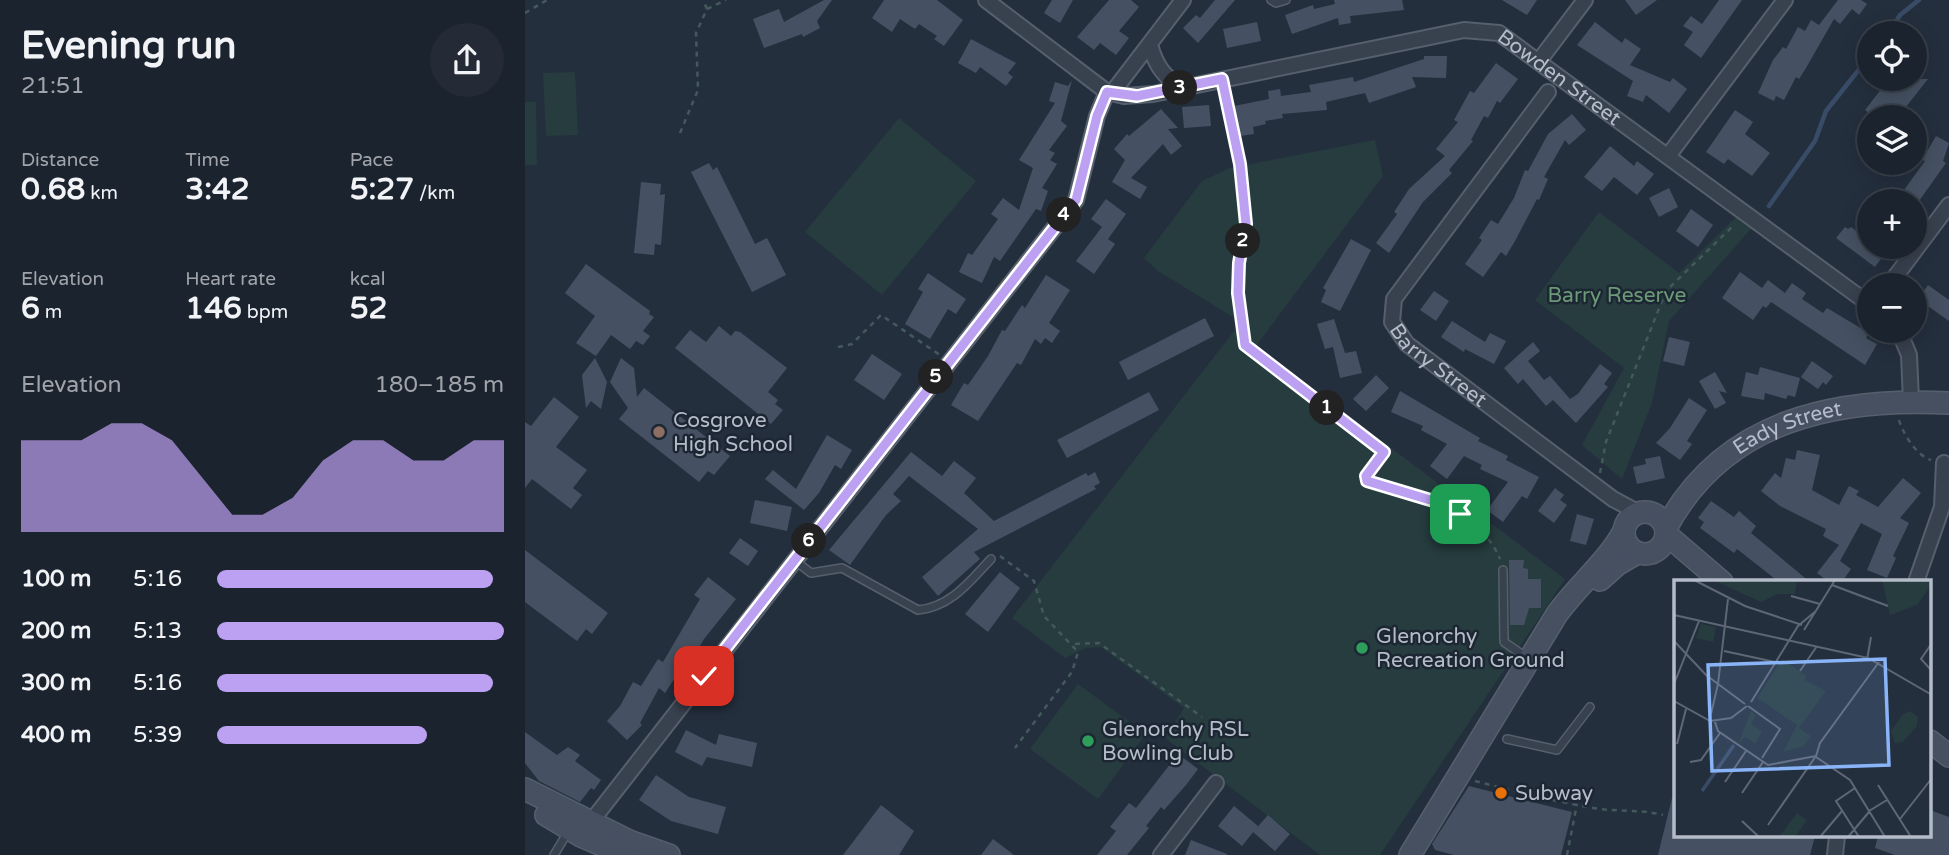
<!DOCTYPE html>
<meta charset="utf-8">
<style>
body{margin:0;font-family:"Varela Round",sans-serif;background:#242b36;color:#f1f3f6;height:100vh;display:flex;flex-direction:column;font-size:26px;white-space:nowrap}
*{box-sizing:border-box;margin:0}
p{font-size:23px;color:#a0a4aa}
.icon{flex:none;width:38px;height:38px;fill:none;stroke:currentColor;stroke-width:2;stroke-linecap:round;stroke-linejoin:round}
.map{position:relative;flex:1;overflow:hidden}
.drawer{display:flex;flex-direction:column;background:#1b232e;width:525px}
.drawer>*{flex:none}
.fabs{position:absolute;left:1332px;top:21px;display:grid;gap:14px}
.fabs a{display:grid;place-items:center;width:70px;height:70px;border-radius:50%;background:#1b232e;box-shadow:0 4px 18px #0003,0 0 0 2px #39404a;font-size:35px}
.pin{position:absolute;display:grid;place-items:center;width:60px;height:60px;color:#fff;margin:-30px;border-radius:14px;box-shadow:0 4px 10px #0006}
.km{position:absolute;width:35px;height:35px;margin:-18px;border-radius:50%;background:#222;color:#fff;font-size:19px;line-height:35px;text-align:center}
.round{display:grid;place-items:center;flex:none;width:74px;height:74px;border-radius:37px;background:#242b36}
.overview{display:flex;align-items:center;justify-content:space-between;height:119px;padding:0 21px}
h1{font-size:38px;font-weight:700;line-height:52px}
.metrics{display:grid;grid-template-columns:repeat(3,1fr);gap:10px;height:119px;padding:7px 21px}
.metrics div{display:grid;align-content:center}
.metrics b{font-size:30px;font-weight:700}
.metrics small{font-size:19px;font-weight:400}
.metrics p{font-size:19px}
.chart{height:196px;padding:14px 21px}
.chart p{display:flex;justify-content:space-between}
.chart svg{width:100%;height:126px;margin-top:7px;fill:#bca0f2;opacity:.7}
ul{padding:0 21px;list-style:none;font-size:23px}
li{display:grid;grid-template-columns:112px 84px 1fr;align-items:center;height:52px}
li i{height:18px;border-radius:9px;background:#bca0f2}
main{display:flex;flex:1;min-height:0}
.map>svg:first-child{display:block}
.green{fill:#263c3f}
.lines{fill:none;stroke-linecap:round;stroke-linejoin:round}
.stream{stroke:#394c67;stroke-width:4.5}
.building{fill:#455162}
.lane-casing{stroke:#565f6c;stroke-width:10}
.street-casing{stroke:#565f6c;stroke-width:18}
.secondary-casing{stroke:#565f6c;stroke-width:24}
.path{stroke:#44595c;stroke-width:2.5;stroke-dasharray:5 5;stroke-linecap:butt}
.lane{stroke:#38414e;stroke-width:7}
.street{stroke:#38414e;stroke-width:14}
.secondary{stroke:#465061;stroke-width:21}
.route-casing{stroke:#fff;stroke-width:14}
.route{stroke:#bca0f2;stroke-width:9}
.education-dot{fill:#8d6e63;stroke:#1d2633;stroke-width:2.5}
.leisure-dot{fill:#2e9e5b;stroke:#1d2633;stroke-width:2.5}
.food-dot{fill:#e8710a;stroke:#1d2633;stroke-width:2.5}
.labels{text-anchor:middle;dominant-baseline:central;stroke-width:5;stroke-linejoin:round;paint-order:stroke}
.street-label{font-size:21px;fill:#b4bcc9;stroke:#1d2633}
.park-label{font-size:21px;fill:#6b9a76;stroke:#1d2633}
.poi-label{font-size:21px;fill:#b4bcc9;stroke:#1d2633;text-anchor:start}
.inset-river{fill:none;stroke:#394c67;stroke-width:3.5}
.inset-road{fill:none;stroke:#5e6776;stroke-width:2}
.view{fill:#8ab4f8;fill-opacity:0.15;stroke:#8ab4f8;stroke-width:3.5}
.inset-edge{fill:none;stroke:#b4bcc9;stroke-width:3.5}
</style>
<main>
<section class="drawer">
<div class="overview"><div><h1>Evening run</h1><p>21:51</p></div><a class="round"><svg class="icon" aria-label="share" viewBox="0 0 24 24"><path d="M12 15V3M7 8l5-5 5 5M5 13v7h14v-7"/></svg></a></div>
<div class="metrics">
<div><p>Distance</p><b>0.68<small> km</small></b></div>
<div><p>Time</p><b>3:42</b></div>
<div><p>Pace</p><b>5:27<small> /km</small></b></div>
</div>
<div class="metrics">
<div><p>Elevation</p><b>6<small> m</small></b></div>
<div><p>Heart rate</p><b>146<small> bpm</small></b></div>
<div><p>kcal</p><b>52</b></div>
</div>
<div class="chart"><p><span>Elevation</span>180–185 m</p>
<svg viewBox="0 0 160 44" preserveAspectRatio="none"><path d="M0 44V12L10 12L20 12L30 6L40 6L50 12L60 25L70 38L80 38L90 32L100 19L110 12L120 12L130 19L140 19L150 12L160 12V44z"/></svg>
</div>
<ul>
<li><b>100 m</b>5:16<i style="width:96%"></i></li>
<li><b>200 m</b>5:13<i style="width:100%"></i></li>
<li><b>300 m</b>5:16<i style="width:96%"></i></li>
<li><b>400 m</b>5:39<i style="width:73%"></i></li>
</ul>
</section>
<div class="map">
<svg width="1424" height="855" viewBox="0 0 1424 855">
<rect width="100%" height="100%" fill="#242f3e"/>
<path class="green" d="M50 72 53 135 21 136 18 73Z
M0 102H11L12 165H0Z
M374 118 451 181 357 295 280 232Z
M850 140 858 176 731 346 1040 579 855 855H795L640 738 659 708 576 647 561 648 540 658 487 618 716 322 633 271 619 258 677 181 705 168Z
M1074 212 1154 273 1211 217 1227 228 1144 321 1127 403 1097 479 1057 445 1099 368 1010 300Z
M553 684 621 734 573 799 505 749Z"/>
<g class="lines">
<path class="stream" d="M1364 33 1375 15 1394 0
M1244 206 1290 141 1301 111 1344 57"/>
</g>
<path class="building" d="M299 0H307L292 21 295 28 278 37 277 34 239 48 228 19 254 9 259 22Z
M359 0H412L438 20 419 46 409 39 412 36 394 24 390 29 375 19 367 32 347 18Z
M527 0H548L535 23 519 13Z
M584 0H606L614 7 594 31 604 38 591 55 575 43 569 50 552 37Z
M690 0H710L673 43 658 28 671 15 675 18Z
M809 0H877L879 10 825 16 826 23 814 25 813 18 767 34 760 15 788 5 789 9 810 4Z
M977 0H1012L1002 15Z
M1100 0H1132L1111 15Z
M1194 0H1217L1176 58 1159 45 1168 32 1158 26 1166 16 1177 24Z
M1313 0H1336L1342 4 1334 15 1327 9 1315 24 1309 19 1281 68 1274 79 1271 77 1259 100 1251 96 1249 101 1233 93 1248 60 1258 47 1261 49 1273 27 1280 31 1286 20 1294 25Z
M732 22 736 41 702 48 698 29Z
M1070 22 1097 43 1100 38 1116 49 1105 65 1145 82 1148 78 1162 89 1144 113 1121 95 1118 102 1102 96 1108 81 1052 45Z
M446 39 491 63 483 73 488 77 481 86 455 67 451 73 433 63Z
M899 56H922L921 78 887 77 891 87 844 103 840 93 801 102 802 110 757 114 758 118 740 121 741 124 728 127 729 134 715 136 709 106 744 99 743 91 755 89 756 96 786 92 784 85 828 77 829 82 899 59Z
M971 63 993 79 975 103 972 101 963 118 959 116 946 140 948 141 924 170 927 173 898 202 864 253 851 243 872 214 869 212 884 189 920 156 911 149 933 122 929 120 945 91 949 93Z
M1364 79H1403L1373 117H1350L1340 110Z
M547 80 536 121 542 126 524 150 530 153 525 160 532 164 517 188 523 191 516 211 511 209 475 261 469 257 457 283 434 272 443 253 447 255 473 219 466 214 478 198 494 210 508 168 494 160 530 103 524 101 530 82 543 86Z
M684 105 686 126 659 128 657 107Z
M636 109 653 128 643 129 657 146 646 155 638 144 606 178 622 187 615 199 587 182 600 160 589 149 602 134 604 136Z
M1210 110 1228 122 1220 134 1245 153 1227 176 1203 159 1199 164 1181 152Z
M1047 114 1061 130 1044 145 1040 140 1019 177 1023 179 1014 200 1012 199 990 241 981 256 976 252 958 277 940 264 957 240 954 238 966 220 973 224 989 198 1000 170 1003 171 1023 134Z
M1411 136 1424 143 1418 161 1421 163 1394 201H1371L1400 161 1397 160Z
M1085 146 1109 166 1112 161 1129 174 1112 195 1089 177 1077 191 1059 177Z
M184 163 188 170 192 167 230 244 242 238 261 275 227 292 166 172Z
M116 182 136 184 135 195 140 194 136 245 130 244 129 255 109 253Z
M1144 188 1153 207 1134 217 1124 198Z
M581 199 601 214 583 239 590 244 569 274 551 261 577 227 566 219Z
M1166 209 1188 225 1173 247 1151 231Z
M1320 227 1323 229 1326 227 1344 240V247H1360L1355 254 1358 256 1350 267 1311 238Z
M826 239 846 250 815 311 796 302 801 290 798 288Z
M61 264 125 311 124 314 129 317 118 331 125 336 118 345 111 341 105 349 86 335 71 356 51 343 70 316 40 293Z
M1215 272 1237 288 1243 280 1260 293 1267 283 1281 293 1277 299 1298 313 1302 308 1344 333 1341 338 1352 344 1340 365 1246 302 1241 308 1238 306 1228 320 1197 298Z
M403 273 441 299 431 314 423 309 405 339 380 324 398 292 393 289Z
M521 275 545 290 524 323 535 331 527 343 520 338 516 344 510 339 496 365 492 363 453 421 426 405 439 383 443 385 463 356 477 330 480 331 497 305 500 308Z
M1403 285 1424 300V321L1393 299Z
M909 291 924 301 911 321 895 310Z
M680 318 689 336 603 380 594 362Z
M809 319 820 353 831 351 837 373 815 378 808 347 800 349 792 324Z
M927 321 960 342 965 333 981 341 969 364 940 349 939 352 916 337Z
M194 326 206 336 210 331 215 332 262 368 243 392 253 400 250 404 258 410 246 424 150 348 165 330 181 342Z
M1144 337 1165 342 1159 366 1138 361Z
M1008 342 1015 351 1003 361 1019 380 1025 376 1045 399 1053 394 1075 364 1087 373 1079 384 1083 387 1051 423 1028 400 1021 406 998 379 993 384 979 368Z
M347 354 377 374 359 400 329 380Z
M70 358 82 382 76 409 66 401 61 408 57 375Z
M96 358 109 368 112 397 119 388 205 456 189 475 183 471 174 482 94 419 103 408 85 382Z
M1287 361 1308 376 1301 385 1298 382 1293 389 1276 377Z
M1235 367 1275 378 1270 397 1263 395 1261 399 1240 393 1239 400 1216 396 1221 372 1233 375Z
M1190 372 1202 393 1194 391 1201 403 1190 409 1174 381Z
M851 375 864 388 841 411 828 399Z
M875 391 955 438 953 441 983 456 981 460 1014 477 1002 499 997 496 978 522 962 510 983 482 955 469 957 465 939 456 922 479 905 466 922 444 896 430 898 426 866 412Z
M624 392 634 410 542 458 532 440Z
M29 397 54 417 31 447 62 470 48 488 57 495 46 509 7 479 0 488V422L6 426Z
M1164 398 1182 410 1162 441 1167 444 1155 460 1131 443 1145 428Z
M302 435 327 450 316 469 310 465 294 493 279 510 240 479 248 470 271 489Z
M1272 450 1295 455 1287 490 1314 505 1324 486 1334 491 1331 495 1353 507 1378 478 1396 493 1375 518 1384 523 1368 556 1371 558 1362 578 1342 570 1357 534 1336 523 1315 561 1326 569 1317 582H1304L1292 573 1314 545 1298 536 1301 529 1255 506 1236 491 1250 473 1256 478 1261 458 1270 460Z
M386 452 417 476 429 461 451 478 439 493 469 521 561 473 563 476 570 472 575 483 569 486 571 489 449 552 455 559 413 596 397 577 453 529 384 476 368 494 376 501 361 515 325 565 304 550Z
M1135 456 1140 478 1112 484 1108 467 1121 464 1120 459Z
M1030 488 1039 495 1035 500 1042 505 1029 523 1013 511Z
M230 500 267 507 262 531 225 523Z
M1186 501 1209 517 1214 511 1231 526 1226 533 1285 582H1254L1212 549 1209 553 1175 528 1179 522 1173 518Z
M1052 514 1069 519 1061 545 1045 541Z
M215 538 233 551 223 566 204 553Z
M0 550 83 613 67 634 61 629 52 641 0 602Z
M984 560H999L998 568 1003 569V579H1016V608H1004L999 625H985Z
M475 572 495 588 463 632 440 614Z
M183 577 211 599 179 639 163 666 159 664 140 693 134 688 115 723 117 725 102 740 82 721 95 706 108 682 116 686 133 659 138 662 175 599 169 595Z
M161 730 191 745 194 734 232 743 227 767 182 757 177 766 150 752Z
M0 732 32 755 43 747 55 755 50 761 76 780 69 790 66 788 55 802 14 781 0 763Z
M653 754 673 769 661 785 639 810 636 807 621 826 624 828 602 855H572L591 831 585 827 604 803 611 808Z
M131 775 164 797 201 807 193 834 146 821 114 800Z
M944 786 1047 812 1036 855H929L910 850 907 844Z
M1147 798H1151V836H1290L1285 855H1133Z
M356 805 389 831 374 855H318Z
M709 806 733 826 717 846 693 826Z
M1405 810 1424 817V855H1370L1350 848 1353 836H1405Z
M743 815 765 834 750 851 728 832Z
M468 839 489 855H456Z
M666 840 702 854V855H660Z"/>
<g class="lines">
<g class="lane-casing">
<path id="lane" d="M746 0 751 3 761 0
M697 80 715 164
M269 560 286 573 317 568 393 610C426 607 445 581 466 559
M978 570 979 642 1001 657
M982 739 1032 750 1065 707
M29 855 44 830"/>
</g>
<g class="street-casing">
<g id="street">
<path id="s1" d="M461 0 582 92 599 96 628 94 939 30 974 33 1344 304"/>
<path d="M625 45C631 66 639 77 657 88"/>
<path d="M1014 61 1060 0"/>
<path id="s2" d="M1023 92 869 299 867 322 882 344 1088 499 1114 513"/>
<path d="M587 93 658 0"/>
<path d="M1143 156 1260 0"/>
<path d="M1364 285 1424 205"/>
<path d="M1374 331 1384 355 1386 401"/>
<path d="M1391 582 1417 507 1419 463"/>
<path d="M62 827 551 200 572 116 582 92"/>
<path d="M636 855 691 783"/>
<path d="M1310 855 1312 836"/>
</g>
</g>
<g class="secondary-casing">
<g id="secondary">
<circle cx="1120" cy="533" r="21"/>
<path id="s3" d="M1141 528C1199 420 1310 397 1424 403"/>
<path d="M1141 534 1197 582"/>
<path d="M1075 580 1093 564 1112 553"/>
<path d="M1405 741 1424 756"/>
<path d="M0 789 104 841 144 855"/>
<path d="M21 815 56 836 100 855"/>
<path d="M885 855 1032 614C1053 585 1082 562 1099 531"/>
</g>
</g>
<path class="path" d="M182 9 201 0
M0 13 22 0
M155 133 173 90 171 33 182 9 178 0
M716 174 721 224 714 263V293L720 345 859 452 841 476 842 481C851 488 868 489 879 492 917 502 959 520 975 559
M313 347 327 344 356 315 415 355
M1374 420C1378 434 1392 456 1406 460
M1075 473 1081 442 1141 291 1210 224
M475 556 509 581 519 616 553 652 547 672 490 748
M550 644 574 643 677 717
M950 781C989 791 1028 801 1068 808 1092 812 1114 809 1138 815
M1042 855 1052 804"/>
<use href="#lane" class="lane"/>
<use href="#street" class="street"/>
<use href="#secondary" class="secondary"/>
</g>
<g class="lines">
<g class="route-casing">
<path id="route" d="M179 676 551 200 572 116 582 92 612 96 697 79 715 164 721 224 714 263 713 293 720 345 859 452 841 476 842 481 912 502 935 514"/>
</g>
<use href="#route" class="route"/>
</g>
<circle class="education-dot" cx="134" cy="432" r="7"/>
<g class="leisure-dot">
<circle cx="837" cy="648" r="7"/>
<circle cx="563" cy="741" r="7"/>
</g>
<circle class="food-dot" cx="976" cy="793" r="7"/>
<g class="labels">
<g class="street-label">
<text stroke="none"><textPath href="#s1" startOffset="626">Bowden Street</textPath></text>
<text stroke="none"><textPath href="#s2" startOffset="345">Barry Street</textPath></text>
<text stroke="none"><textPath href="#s3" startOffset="163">Eady Street</textPath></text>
</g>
<g class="park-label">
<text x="1092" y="295">Barry Reserve</text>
</g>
<g class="poi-label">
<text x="148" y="420">Cosgrove<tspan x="148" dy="24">High School</tspan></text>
<text x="851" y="636">Glenorchy<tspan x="851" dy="24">Recreation Ground</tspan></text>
<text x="577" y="729">Glenorchy RSL<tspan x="577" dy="24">Bowling Club</tspan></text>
<text x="990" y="793">Subway</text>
</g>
</g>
<g transform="translate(1149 580)">
<rect width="257" height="257" fill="#242f3e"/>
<path d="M39 0H123L121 14H103L87 22ZM208 0H256L257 6 243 25 216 35ZM27 44 42 47 39 62 22 58ZM108 79 132 96 131 100 152 111 125 148 137 156 130 166 109 172 123 145 83 118ZM77 131 82 135 77 144 88 152 81 164 71 157 64 164ZM236 131 244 137 243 146 229 162 221 163 217 151 229 134ZM123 233 133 240 121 257H105Z" fill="#263c3f"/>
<path class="inset-river" d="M28 211 60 165"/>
<path class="inset-road" d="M20 0 71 26 128 45M158 5 214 26M117 16 146 24M0 35 194 78 258 115M130 50 161 0M0 61 32 95 71 124M258 63 247 79 258 91M50 71 101 82M193 80 197 57M126 91 143 66M0 104 25 41M44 104 54 19M0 121 36 141 57 138 73 126M77 122 124 46 142 31M74 126 106 149 88 178M37 134 44 104M41 142 44 151 94 185 142 176M3 164 12 129M142 176 146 163 205 82M142 177 176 200 211 257M16 182 27 180 46 153M51 202 72 171M204 205 237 257M181 208 162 221 185 257M68 213 89 182M195 231 213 220M226 239 258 198M68 241 85 257M94 245 142 176M146 257 168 231M174 257 195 232"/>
<path class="view" d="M211 79 215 185 38 191 34 85Z"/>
<rect width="257" height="257" class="inset-edge"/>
</g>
</svg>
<div class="fabs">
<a><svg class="icon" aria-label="locate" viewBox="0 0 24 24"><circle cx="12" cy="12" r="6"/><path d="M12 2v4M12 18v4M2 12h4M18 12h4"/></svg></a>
<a><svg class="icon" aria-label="layers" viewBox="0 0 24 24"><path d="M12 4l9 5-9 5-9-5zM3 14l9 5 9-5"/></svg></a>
<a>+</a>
<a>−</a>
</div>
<div class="pin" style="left:935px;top:514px;background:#1e9e55"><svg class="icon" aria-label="arrive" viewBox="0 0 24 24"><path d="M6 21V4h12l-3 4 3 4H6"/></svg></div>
<div class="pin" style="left:179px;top:676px;background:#d93025"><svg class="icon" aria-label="check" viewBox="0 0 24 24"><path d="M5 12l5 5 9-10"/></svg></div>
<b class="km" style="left:802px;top:408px">1</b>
<b class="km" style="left:718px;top:241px">2</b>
<b class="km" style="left:655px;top:88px">3</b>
<b class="km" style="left:539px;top:215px">4</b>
<b class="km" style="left:411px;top:377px">5</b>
<b class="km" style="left:284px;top:541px">6</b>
</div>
</main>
